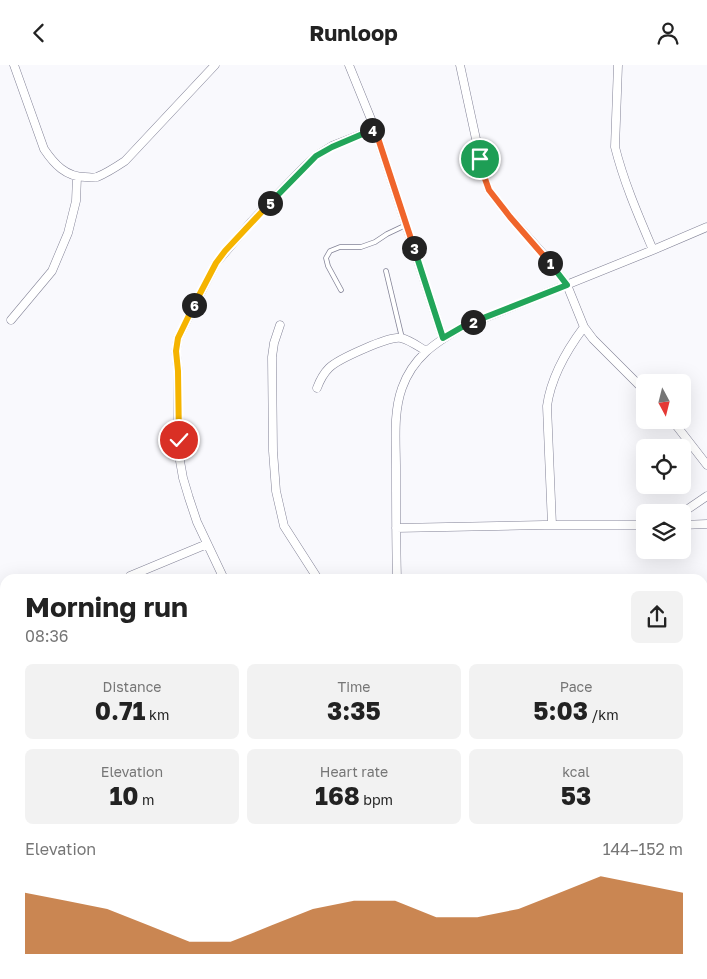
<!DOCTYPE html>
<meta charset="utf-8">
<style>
body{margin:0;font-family:"Golos Text",sans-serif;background:#f2f2f2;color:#222;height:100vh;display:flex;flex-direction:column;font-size:19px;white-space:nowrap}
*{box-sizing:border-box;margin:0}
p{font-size:16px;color:#767676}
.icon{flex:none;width:28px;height:28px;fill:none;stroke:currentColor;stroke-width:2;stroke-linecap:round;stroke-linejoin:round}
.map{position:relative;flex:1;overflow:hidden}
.side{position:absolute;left:0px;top:509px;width:708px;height:406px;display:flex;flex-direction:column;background:#fff;border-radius:15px 15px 0 0;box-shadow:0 5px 20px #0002}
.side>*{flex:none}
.needle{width:32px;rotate:173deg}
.tools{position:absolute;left:636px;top:309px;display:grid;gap:10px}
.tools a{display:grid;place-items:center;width:55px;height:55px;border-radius:8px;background:#fff;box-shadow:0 5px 20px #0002;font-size:25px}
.pin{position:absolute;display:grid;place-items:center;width:42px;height:42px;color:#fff;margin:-21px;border:2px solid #fff;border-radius:50%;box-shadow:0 1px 5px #0007}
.km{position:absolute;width:25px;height:25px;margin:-12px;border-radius:50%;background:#222;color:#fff;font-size:14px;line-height:25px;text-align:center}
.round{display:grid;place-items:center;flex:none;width:52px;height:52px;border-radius:8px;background:#f2f2f2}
.headline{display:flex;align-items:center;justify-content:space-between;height:85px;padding:0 25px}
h1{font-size:28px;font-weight:700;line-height:38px}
.stats{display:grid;grid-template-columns:repeat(3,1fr);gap:8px;height:85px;padding:5px 25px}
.stats div{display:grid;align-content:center;border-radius:8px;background:#f2f2f2;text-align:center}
.stats b{font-size:25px;font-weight:700}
.stats small{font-size:14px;font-weight:400}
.stats p{font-size:14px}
.chart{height:140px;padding:10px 25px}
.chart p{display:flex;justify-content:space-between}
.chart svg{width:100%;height:90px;margin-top:5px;fill:#b45309;opacity:.7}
header{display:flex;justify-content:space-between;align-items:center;height:65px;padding:0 25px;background:#fff;font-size:22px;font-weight:700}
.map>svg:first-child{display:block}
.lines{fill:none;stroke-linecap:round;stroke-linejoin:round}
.service-casing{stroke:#838397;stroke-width:5.5}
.minor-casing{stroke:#838397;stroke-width:9}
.tertiary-casing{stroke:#838397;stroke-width:11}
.service{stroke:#fff;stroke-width:4}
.minor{stroke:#fff;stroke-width:8}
.tertiary{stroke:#fff;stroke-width:9}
.split-1-casing{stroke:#fff;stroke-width:10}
.split-2-casing{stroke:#fff;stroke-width:10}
.split-3-casing{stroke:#fff;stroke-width:10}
.split-4-casing{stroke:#fff;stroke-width:10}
.split-5-casing{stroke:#fff;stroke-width:10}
.split-6-casing{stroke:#fff;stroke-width:10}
.split-7-casing{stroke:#fff;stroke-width:10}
.split-1{stroke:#f0652b;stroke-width:6}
.split-2{stroke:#22a559;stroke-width:6}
.split-3{stroke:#22a559;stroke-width:6}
.split-4{stroke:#f0652b;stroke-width:6}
.split-5{stroke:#22a559;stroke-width:6}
.split-6{stroke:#f5b400;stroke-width:6}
.split-7{stroke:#f5b400;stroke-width:6}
</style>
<header><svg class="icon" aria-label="back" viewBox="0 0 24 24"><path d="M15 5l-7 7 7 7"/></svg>Runloop<svg class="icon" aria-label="person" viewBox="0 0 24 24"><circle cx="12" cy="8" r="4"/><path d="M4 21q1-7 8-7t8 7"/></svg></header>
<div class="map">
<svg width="707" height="914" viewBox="0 0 707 914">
<rect width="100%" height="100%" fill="#f9f9fd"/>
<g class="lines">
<g class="service-casing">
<path id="service" d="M386 206 402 273
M341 225 328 201 326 193 330 186 340 182H361L375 177 387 169 406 160"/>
</g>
<g class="minor-casing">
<path id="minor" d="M14 0 44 84C54 99 66 112 85 112 89 112 93 113 97 112 107 108 116 102 125 96L215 0
M349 0 375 64 443 273
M460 0 484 111 489 125 510 152 545 191 567 220 584 262 593 274 645 326
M618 0 615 82C624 118 639 152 653 185
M11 255 52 206 68 168 76 136 77 112
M280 260 274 278 272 292 273 386 276 426 284 461 318 514
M317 323C320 315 323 309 329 303 338 294 389 271 401 273 410 275 419 282 426 286
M672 355 707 400
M682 448 707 431
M552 460 547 341C551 312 566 286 584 262
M682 460 707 459
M396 463 544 460H645
M130 511 207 479
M224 514 197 457 189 433 183 413 180 396 178 353V306L176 286 178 273 193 243 216 198 252 156 304 102 316 91 332 81 375 64
M397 514C396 477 396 440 396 403 396 377 393 348 402 323 413 292 435 278 462 262L653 185 707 162
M702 566H707
M702 666 707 665
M0 836 5 844
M702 901 707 888
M39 910 40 914
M120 910 121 914
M698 914 699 910"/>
</g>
<g class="tertiary-casing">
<path id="tertiary" d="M592 910 622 914
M442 914 476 910"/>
</g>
<use href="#service" class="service"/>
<use href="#minor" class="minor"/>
<use href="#tertiary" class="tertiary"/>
</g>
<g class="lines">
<g class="split-1-casing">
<path id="split-1" d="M480 94 484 111 489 125 510 152 550 198"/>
</g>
<g class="split-2-casing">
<path id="split-2" d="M473 257 567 220 550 198"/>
</g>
<g class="split-3-casing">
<path id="split-3" d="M414 183 443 273 462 262 473 257"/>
</g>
<g class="split-4-casing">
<path id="split-4" d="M372 65 375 64 414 183"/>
</g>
<g class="split-5-casing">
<path id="split-5" d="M270 138 316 91 332 82 372 65"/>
</g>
<g class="split-6-casing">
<path id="split-6" d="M194 240 216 198 225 186 270 138"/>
</g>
<g class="split-7-casing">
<path id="split-7" d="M179 375 178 306 176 286 178 273 194 240"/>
</g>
<use href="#split-1" class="split-1"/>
<use href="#split-2" class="split-2"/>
<use href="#split-3" class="split-3"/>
<use href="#split-4" class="split-4"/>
<use href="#split-5" class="split-5"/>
<use href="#split-6" class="split-6"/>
<use href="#split-7" class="split-7"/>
</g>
</svg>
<div class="tools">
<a><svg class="needle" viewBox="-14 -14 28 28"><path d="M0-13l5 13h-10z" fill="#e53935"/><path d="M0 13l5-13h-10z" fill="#767676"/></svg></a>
<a><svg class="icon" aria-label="locate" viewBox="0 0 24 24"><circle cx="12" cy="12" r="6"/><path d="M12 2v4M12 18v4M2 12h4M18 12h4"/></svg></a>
<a><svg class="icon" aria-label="layers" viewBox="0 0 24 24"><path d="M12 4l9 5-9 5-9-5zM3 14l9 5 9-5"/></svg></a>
</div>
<div class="pin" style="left:480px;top:94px;background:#1e9e55"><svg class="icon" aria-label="arrive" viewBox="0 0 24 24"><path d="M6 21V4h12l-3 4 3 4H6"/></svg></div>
<div class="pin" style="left:179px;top:375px;background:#d93025"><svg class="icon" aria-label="check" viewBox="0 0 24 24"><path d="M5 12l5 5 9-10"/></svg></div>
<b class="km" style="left:550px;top:198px">1</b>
<b class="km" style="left:473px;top:257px">2</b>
<b class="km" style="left:414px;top:183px">3</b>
<b class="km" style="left:372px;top:65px">4</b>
<b class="km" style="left:270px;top:138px">5</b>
<b class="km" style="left:194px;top:240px">6</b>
<section class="side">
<div class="headline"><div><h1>Morning run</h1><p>08:36</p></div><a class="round"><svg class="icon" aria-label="share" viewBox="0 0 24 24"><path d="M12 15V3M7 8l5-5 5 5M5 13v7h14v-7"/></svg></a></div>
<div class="stats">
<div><p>Distance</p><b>0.71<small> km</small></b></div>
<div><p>Time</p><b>3:35</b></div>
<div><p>Pace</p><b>5:03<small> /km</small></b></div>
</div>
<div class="stats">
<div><p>Elevation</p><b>10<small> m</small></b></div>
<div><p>Heart rate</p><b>168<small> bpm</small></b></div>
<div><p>kcal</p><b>53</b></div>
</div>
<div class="chart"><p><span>Elevation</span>144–152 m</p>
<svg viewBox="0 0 160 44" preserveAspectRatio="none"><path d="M0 44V14L10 18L20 22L30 30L40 38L50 38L60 30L70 22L80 18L90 18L100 26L110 26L120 22L130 14L140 6L150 10L160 14V44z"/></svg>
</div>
</section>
</div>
